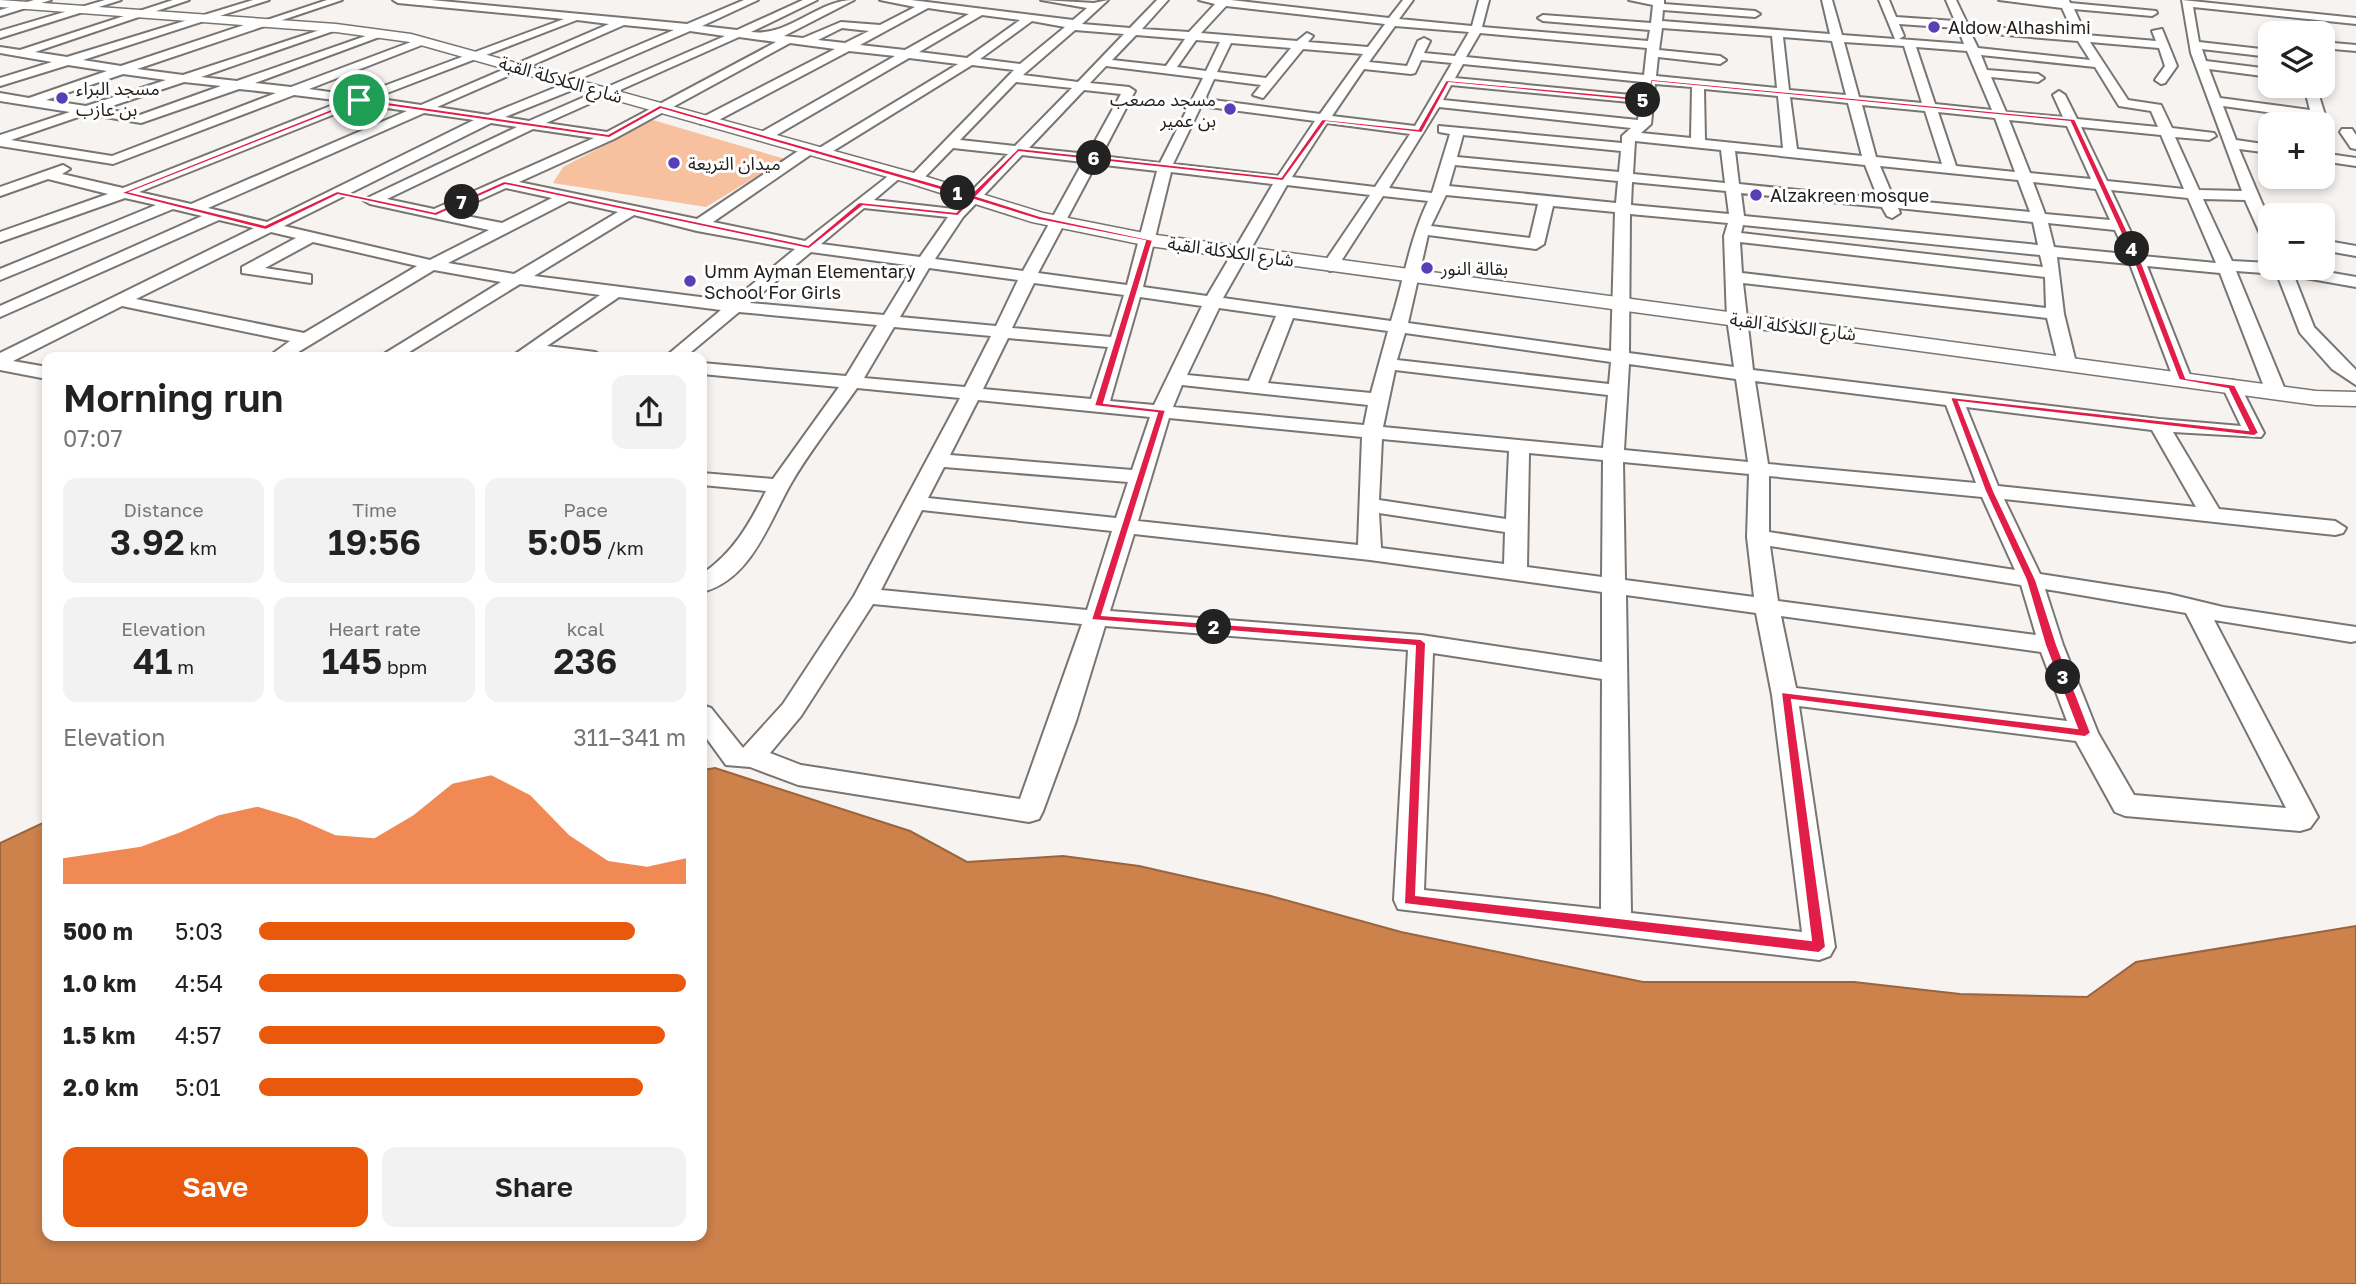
<!DOCTYPE html>
<meta charset="utf-8">
<style>
body{margin:0;font-family:"Golos Text","Noto Sans Arabic",sans-serif;background:#f2f2f2;color:#222;height:100vh;display:flex;flex-direction:column;font-size:26px;white-space:nowrap}
*{box-sizing:border-box;margin:0}
p{font-size:23px;color:#767676}
.icon{flex:none;width:38px;height:38px;fill:none;stroke:currentColor;stroke-width:2;stroke-linecap:round;stroke-linejoin:round}
.map{position:relative;flex:1;overflow:hidden}
.drawer{position:absolute;left:42px;top:352px;width:665px;height:889px;display:flex;flex-direction:column;background:#fff;border-radius:14px;box-shadow:0 4px 10px #0003}
.drawer>*{flex:none}
.tools{position:absolute;left:2258px;top:21px;display:grid;gap:14px}
.tools a{display:grid;place-items:center;width:77px;height:77px;border-radius:14px;background:#fff;box-shadow:0 4px 10px #0003;font-size:35px}
.pin{position:absolute;display:grid;place-items:center;width:60px;height:60px;color:#fff;margin:-30px;border:4px solid #fff;border-radius:50%;box-shadow:0 2px 7px #0007}
.km{position:absolute;width:35px;height:35px;margin:-18px;border-radius:50%;background:#222;color:#fff;font-size:19px;line-height:35px;text-align:center}
.round{display:grid;place-items:center;flex:none;width:74px;height:74px;border-radius:14px;background:#f2f2f2}
.summary{display:flex;align-items:center;justify-content:space-between;height:119px;padding:0 21px}
h1{font-size:38px;font-weight:600;line-height:52px}
.figures{display:grid;grid-template-columns:repeat(3,1fr);gap:10px;height:119px;padding:7px 21px}
.figures div{display:grid;align-content:center;border-radius:14px;background:#f2f2f2;text-align:center}
.figures b{font-size:35px;font-weight:600}
.figures small{font-size:19px;font-weight:400}
.figures p{font-size:19px}
.chart{height:196px;padding:14px 21px}
.chart p{display:flex;justify-content:space-between}
.chart svg{width:100%;height:126px;margin-top:7px;fill:#ea580c;opacity:.7}
.button{display:flex;gap:14px;margin-top:auto;padding:14px 21px}
.button a{flex:1;height:80px;border-radius:14px;background:#ea580c;color:#fff;font-size:28px;font-weight:600;line-height:80px;text-align:center}
.button a+a{background:#f2f2f2;color:#222}
ul{padding:0 21px;list-style:none;font-size:23px}
li{display:grid;grid-template-columns:112px 84px 1fr;align-items:center;height:52px}
li i{height:18px;border-radius:9px;background:#ea580c}
.map>svg:first-child{display:block}
.green{fill:#f7c19f}
.water{fill:#cd814b;stroke:#9a643e;stroke-width:2}
.lines{fill:none;stroke-linecap:round;stroke-linejoin:round}
.minor-casing{stroke:#787572;stroke-width:4}
.tertiary-casing{stroke:#787572;stroke-width:3}
.minor{fill:#fff;fill-rule:evenodd}
.tertiary{fill:#fff;fill-rule:evenodd}
.route{fill:#e11d48;stroke:#fff;stroke-width:2;fill-rule:evenodd}
.poi-dot{fill:#573fb7;stroke:#fff;stroke-width:2.5}
.labels{text-anchor:middle;dominant-baseline:central;stroke-width:6;stroke-linejoin:round;paint-order:stroke}
.far-poi-label{font-size:18px;fill:#222120;stroke:#fff;text-anchor:start}
.far-street-label{font-size:18px;fill:#222120;stroke:#fff}
</style>
<div class="map">
<svg width="2356" height="1284" viewBox="0 0 2356 1284">
<rect width="100%" height="100%" fill="#f7f3f0"/>
<path class="green" d="M653 120 785 159 706 207 553 183 563 167Z"/>
<path class="water" d="M715 768 910 831 967 862 1063 856 1139 866 1267 895 1401 932 1643 982H1854L1960 994 2087 997 2136 962 2356 926V1284H0V843L47 821V1236H702V770Z"/>
<g class="lines">
<g class="minor-casing">
<path id="minor" d="M34 0H51L0 16V10Z
M105 0H121L0 38V31Z
M173 0H189L35 52 67 57 253 0H269L83 60 121 66 259 20H267L327 0H342L137 69 183 75 332 26 342 28 201 77 237 81 380 31 390 33 255 83 291 87 419 39H427V43L309 89 357 96 564 19 398 3 393 0H431L687 24 744 0H758L702 26 737 30 803 0H817L751 32C789 37 817 0 854 0L784 36 803 38 841 22 880 25 915 7 880 0H911L1073 20 1087 8 1041 0 1094 3 1108 0 1082 24 1130 28 1157 0H1168L1142 29 1189 32 1215 4 1199 0H1231L1389 18 1403 0H1413L1399 19 1472 26 1479 0H1489L1482 27 1648 41 1650 30 1543 21 1538 18 1543 15 1651 23 1653 5 1629 0H1664V4L1755 11 1760 14 1755 17 1663 10 1662 21 1830 34 1822 0H1832L1842 35 1895 39 1879 0H1889L1896 17 1955 21 1946 0H1956L1968 25 2074 34 2062 8 1999 0H2069L2070 3 2156 11 2157 13 2152 16 2074 9 2086 35 2156 41 2152 31 2162 29 2177 66 2165 83 2161 84 2155 80 2165 66 2159 48 2090 42 2128 100 2161 105 2172 128 2214 133 2216 136 2209 140 2175 137 2199 190 2242 191 2191 53 2182 0 2356 18V24L2193 7 2199 42 2270 50V57L2202 49 2206 61 2270 69V77L2209 69 2220 98 2310 110 2304 86H2316L2325 115 2318 119 2223 106 2236 140 2270 145V153L2239 149 2270 222V243L2262 238 2245 200 2203 199 2232 261 2270 263V268H2304L2356 277V287L2294 276 2314 327 2356 370V385L2332 369 2300 333 2277 274 2236 271 2286 392 2276 398 2266 392 2220 273 2147 266 2192 380 2183 386 2174 380 2130 264 2057 257 2064 314 2076 363 2067 369 2058 363 2047 318 1743 283 1753 370 2159 419 2241 426 2222 386 2231 380 2238 382 2264 433 2261 437 2173 432 2219 509 2335 521 2346 528 2343 533 2335 535 2004 499 2040 574 2169 594 2223 607 2356 627V641L2351 642 2214 620 2318 817 2310 828 2300 831 2125 816 2115 812 2076 741 1799 706 1835 947 1830 956 1819 960 1398 909 1394 900 1408 650 1105 626 1076 721 1043 811 1039 819 1029 822 798 785 750 767 726 765 702 732V705L711 708 743 748 783 704 854 596 960 398 857 388C834 421 808 453 789 487 768 525 750 580 702 592V574C733 553 749 525 766 491L702 485V473L773 479 839 387 702 374V363L846 376 877 325 739 312 685 357H665L721 310 619 297 547 346 595 352 604 357H511L600 295 520 284 401 357H379L501 282 434 270 290 357H268L290 341 122 306 13 361 47 367V379L0 370V353L254 228 219 220 0 317V306L202 216 173 209 0 280V269L156 205 125 198 0 242V232L108 194 48 179 0 196V187L63 165 70 169 62 174 123 188 343 101 294 95 113 164 0 146V135L70 112 0 101V93L29 98 107 71 68 65 0 86V78L52 62 0 53V47L20 50ZM1226 6 1385 24 1368 47 1308 42 1313 36 1307 33 1297 41 1201 33ZM928 8 969 14 905 50 860 45ZM982 15 1020 20 967 58 919 52ZM577 20 609 24 421 105 374 98ZM1032 21 1065 27 1020 64 980 59ZM1899 24 1958 28 1964 44 1899 39 1904 36ZM624 25 674 30 561 78 559 81 564 84 488 115 437 107ZM1395 26 1469 32 1455 56 1424 53 1430 41 1424 38 1418 41 1407 66 1369 62ZM842 28 869 31 845 43 818 40ZM1662 28 1772 36 1777 88 1656 76 1658 57 1720 64 1726 60 1720 56 1659 50ZM1075 30 1124 34 1078 82 1023 75ZM690 31 725 36 529 121 505 117 580 87 582 84 577 80ZM1970 32 2078 41 2090 60 1978 48ZM1480 33 1647 48 1644 75 1466 57ZM1136 35 1185 39 1166 66 1112 60ZM739 37 776 42 607 132 546 123ZM1783 37 1832 41 1846 95 1789 90ZM1196 40 1220 42 1206 71 1177 67ZM1844 42 1904 46 1922 103 1859 97ZM790 43 835 49 701 118V124H711L849 51 895 56 758 134V140H768L909 58 958 64 816 150 804 147 697 219 519 182 614 139ZM1231 43 1291 48 1266 78 1217 72ZM1916 47 1967 51 1992 110 1935 104ZM1303 49 1363 54 1320 114 1205 99 1214 79 1261 85 1253 95 1263 98ZM1981 55 2095 67 2119 106 2151 111 2158 127 2077 119 2065 95 2059 91 2053 95 2063 117 2006 112 1991 77 2038 82 2044 78 2038 74 1987 70ZM1421 60 1452 63 1415 126 1332 116 1364 69 1411 74 1415 73ZM1463 64 1643 82 1641 96 1455 78ZM972 65 1014 70 908 179 910 182H920L953 148 1008 154 954 209 874 200 901 177 903 174 896 170 805 241 713 222 813 153 825 156ZM1106 66 1203 78 1160 163 1101 156 1135 91 1129 87 1090 83ZM123 74 166 80 86 106 46 100ZM184 82 221 86 140 115 103 109ZM1016 82 1072 88 1015 146 960 140ZM1655 84 1692 87 1691 138 1641 133 1651 124ZM1451 85 1640 103 1638 120 1443 100ZM239 89 276 93 112 156 11 140 87 114 141 123ZM1704 89 1778 96 1783 148 1705 140ZM1084 90 1121 94 1088 154 1029 148ZM1790 97 1848 103 1862 156 1797 149ZM360 104 407 111 191 204 139 192ZM1862 105 1925 111 1942 164 1876 157ZM1201 106 1315 121 1278 176 1173 164ZM1439 107 1631 128 1622 136V143L1439 126V132L1450 134 1432 193 1389 188ZM1938 112 1995 118 2015 172 1956 166ZM424 113 474 120 267 222 208 208ZM2009 120 2067 126 2091 179 2030 173ZM491 123 517 127 363 200 370 204 489 230 430 260 284 226ZM1327 123 1410 134 1375 187 1292 177ZM2081 127 2161 135 2184 189 2107 181ZM533 129 594 138 434 209 387 199ZM1463 135 1621 151 1619 172 1457 157ZM1635 141 1721 150 1725 183 1633 174ZM1735 151 1865 165 1878 198 1739 184ZM1022 155 1083 162 1023 271 935 259 963 217ZM1096 164 1157 171 1127 285 1038 273ZM1455 165 1618 181 1616 203 1449 186ZM1880 166 2018 180 2030 212 1894 199ZM1171 172 1273 184 1207 296 1143 287ZM1632 182 1726 191 1729 214 1631 205ZM2033 182 2096 189 2110 220 2045 214ZM1287 185 1370 195 1322 266 1330 271 1336 269 1383 196 1428 201C1409 241 1404 280 1391 321L1223 298ZM506 188 552 198 502 223 451 213ZM2111 190 2188 198 2216 263 2142 256ZM1741 193 1882 207 1887 216 1892 218 1900 213 1898 208 2033 222 2038 245 1744 216ZM1446 195 1538 204 1530 238 1431 226ZM569 201 618 212 514 274 448 263ZM1553 206 1615 212 1611 351 1408 323 1428 235 1536 249 1544 244ZM864 208 948 217 920 257 821 244ZM1630 214 1728 223 1724 236 1727 319 1734 367 1629 353ZM634 215 697 231 795 249 732 301 534 276ZM2048 223 2115 230 2126 254 2054 247ZM1743 225 2040 255 2043 267 1741 233ZM271 232 296 238 242 267V273L311 283V275L265 268 313 242 417 266 304 333 136 299ZM1740 242 2045 277 2046 308 1742 273ZM811 252 914 266 884 315 750 303ZM929 268 1018 280 996 326 900 317ZM1034 283 1124 295 1111 337 1012 328ZM1140 297 1202 306 1154 405 1110 401ZM1219 308 1276 316 1249 381 1187 375ZM1293 318 1388 331 1371 393 1268 383ZM894 327 991 336 965 387 864 378ZM1405 333 1611 362 1609 384 1397 360ZM1008 338 1108 347 1091 399 983 389ZM1629 364 1736 379 1748 462 1624 450ZM1395 370 1608 395 1603 448 1383 427ZM1755 381 1946 405 1976 483 1768 464ZM1182 385 1368 405 1364 425 1173 407ZM978 400 1150 417 1132 470 950 455ZM1966 407 2152 430 2196 507 1998 486ZM1169 418 1362 437 1358 545 1138 521ZM1382 439 1509 451 1506 519 1379 500ZM1529 453 1603 460 1602 577 1527 567ZM1623 462 1749 474 1747 537 1754 597 1625 580ZM944 467 1128 482 1116 518 928 498ZM1769 476 1982 497 2015 570 1769 532ZM922 510 1112 531 1087 610 881 590ZM1379 513 1505 532 1504 564 1381 548ZM1134 534 1370 560 1602 592V662L1421 635 1110 611ZM1770 546 2021 585 2036 635 1778 601ZM2045 589 2186 613 2286 808 2134 795 2098 733 2063 645ZM1626 595 1756 613 1772 695 1802 932 1631 913ZM873 604 1082 624 1020 799 801 765 770 753 801 716ZM1781 616 2041 652 2067 721 1796 688ZM1433 653 1602 679 1601 909 1424 890Z
M2322 42 2356 45V51L2322 48Z
M2342 129H2352L2356 135V149L2351 148 2340 132Z
M2322 153 2356 158V166L2322 161Z
M2322 240 2356 246V256L2322 250Z"/>
</g>
<g class="tertiary-casing">
<path id="tertiary" d="M0 0 336 24 411 34 921 175 1043 213 1149 234 2316 391 2356 392V406L2316 405 1149 246 1032 222 909 183 410 42 336 32 0 7Z"/>
</g>
<use href="#minor" class="minor"/>
<use href="#tertiary" class="tertiary"/>
</g>
<path class="route" d="M1651 79 2075 119 2140 258 2186 378 2235 385 2259 433 2254 436 1959 402 1994 491 2036 580 2057 645 2091 733 2085 737 1792 700 1826 947 1819 953 1404 904 1415 646 1091 620 1157 413 1094 406 1145 241 1039 220 974 200 958 216 863 206 809 249 505 185 436 216 338 195 266 230 120 193 359 98 608 134 660 105 971 194 1018 148 1281 177 1322 119 1418 129 1446 80 1645 98ZM1653 82 2070 122 2132 258 2179 380 2228 389 2248 430 1950 397 1985 491 2026 580 2045 645 2077 728 1781 692 1811 940 1416 895 1426 643 1421 639 1102 615 1166 410 1104 403 1153 240 1040 216 977 196 1019 152 1283 181 1326 122 1422 133 1449 83 1648 102ZM359 102 609 138 661 109 968 198 956 212 859 202 808 245 504 181 435 212 337 191 265 225 131 192Z"/>
<g class="poi-dot">
<circle cx="1934" cy="27" r="7"/>
<circle cx="62" cy="98" r="7"/>
<circle cx="1230" cy="109" r="7"/>
<circle cx="674" cy="163" r="7"/>
<circle cx="1756" cy="195" r="7"/>
<circle cx="1427" cy="268" r="7"/>
<circle cx="690" cy="281" r="7"/>
</g>
<g class="labels">
<g class="far-poi-label">
<text x="1948" y="27">Aldow Alhashimi</text>
<text x="76" y="88">مسجد البراء<tspan x="76" dy="21">بن عازب</tspan></text>
<text x="1216" y="99" text-anchor="end">مسجد مصعب<tspan x="1216" dy="21">بن عمير</tspan></text>
<text x="688" y="163">ميدان التريعة</text>
<text x="1770" y="195">Alzakreen mosque</text>
<text x="1441" y="268">بقالة النور</text>
<text x="704" y="271">Umm Ayman Elementary<tspan x="704" dy="21">School For Girls</tspan></text>
</g>
<g class="far-street-label">
<text transform="translate(561 79) rotate(16)">شارع الكلاكلة القبة</text>
<text transform="translate(1231 251) rotate(8)">شارع الكلاكلة القبة</text>
<text transform="translate(1793 326) rotate(7)">شارع الكلاكلة القبة</text>
</g>
</g>
</svg>
<div class="tools">
<a><svg class="icon" aria-label="layers" viewBox="0 0 24 24"><path d="M12 4l9 5-9 5-9-5zM3 14l9 5 9-5"/></svg></a>
<a>+</a>
<a>−</a>
</div>
<div class="pin" style="left:359px;top:100px;background:#1e9e55"><svg class="icon" aria-label="arrive" viewBox="0 0 24 24"><path d="M6 21V4h12l-3 4 3 4H6"/></svg></div>
<b class="km" style="left:958px;top:193px">1</b>
<b class="km" style="left:1214px;top:627px">2</b>
<b class="km" style="left:2063px;top:677px">3</b>
<b class="km" style="left:2132px;top:249px">4</b>
<b class="km" style="left:1643px;top:100px">5</b>
<b class="km" style="left:1094px;top:158px">6</b>
<b class="km" style="left:462px;top:202px">7</b>
<section class="drawer">
<div class="summary"><div><h1>Morning run</h1><p>07:07</p></div><a class="round"><svg class="icon" aria-label="share" viewBox="0 0 24 24"><path d="M12 15V3M7 8l5-5 5 5M5 13v7h14v-7"/></svg></a></div>
<div class="figures">
<div><p>Distance</p><b>3.92<small> km</small></b></div>
<div><p>Time</p><b>19:56</b></div>
<div><p>Pace</p><b>5:05<small> /km</small></b></div>
</div>
<div class="figures">
<div><p>Elevation</p><b>41<small> m</small></b></div>
<div><p>Heart rate</p><b>145<small> bpm</small></b></div>
<div><p>kcal</p><b>236</b></div>
</div>
<div class="chart"><p><span>Elevation</span>311–341 m</p>
<svg viewBox="0 0 160 44" preserveAspectRatio="none"><path d="M0 44V35L10 33L20 31L30 26L40 20L50 17L60 21L70 27L80 28L90 20L100 9L110 6L120 13L130 27L140 36L150 38L160 35V44z"/></svg>
</div>
<ul>
<li><b>500 m</b>5:03<i style="width:88%"></i></li>
<li><b>1.0 km</b>4:54<i style="width:100%"></i></li>
<li><b>1.5 km</b>4:57<i style="width:95%"></i></li>
<li><b>2.0 km</b>5:01<i style="width:90%"></i></li>
</ul>
<div class="button"><a>Save</a><a>Share</a></div>
</section>
</div>
